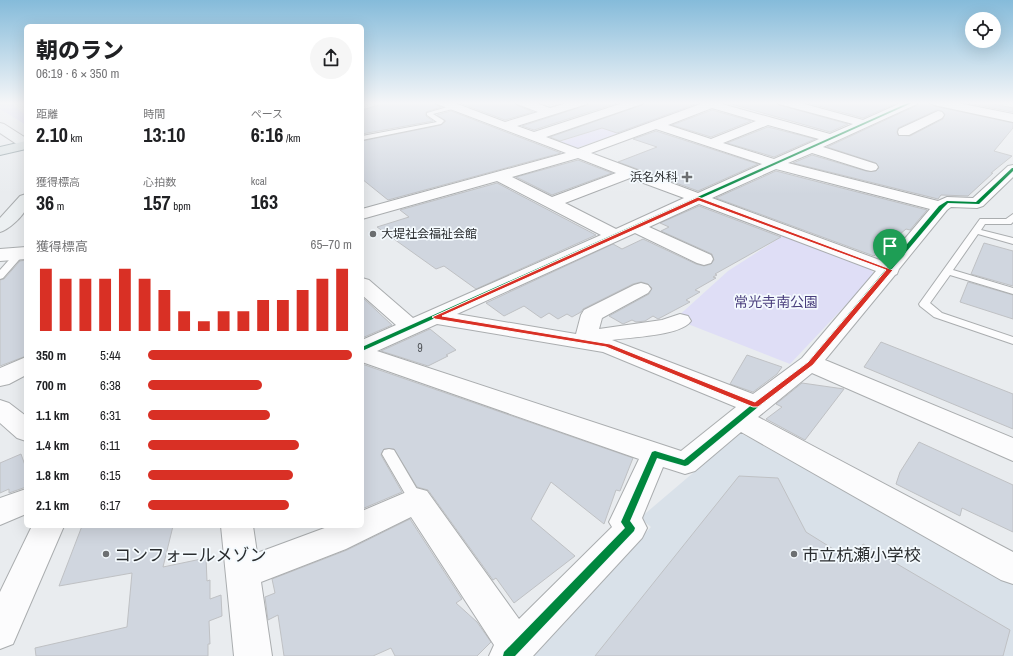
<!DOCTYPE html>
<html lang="ja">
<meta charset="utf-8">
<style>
body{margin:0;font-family:"Archivo Narrow","Noto Sans JP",sans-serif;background:#f6f6f6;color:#202124;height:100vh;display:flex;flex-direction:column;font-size:15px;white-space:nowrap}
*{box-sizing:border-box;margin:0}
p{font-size:13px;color:#757577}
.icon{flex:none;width:22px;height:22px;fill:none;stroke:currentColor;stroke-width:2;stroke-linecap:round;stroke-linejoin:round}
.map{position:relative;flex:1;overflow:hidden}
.side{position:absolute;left:24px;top:24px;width:340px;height:504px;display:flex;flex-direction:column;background:#fff;border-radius:6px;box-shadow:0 4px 16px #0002}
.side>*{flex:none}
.buttons{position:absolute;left:965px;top:12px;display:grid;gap:8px}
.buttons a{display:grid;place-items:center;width:36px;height:36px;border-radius:50%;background:#fff;box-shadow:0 4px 16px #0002;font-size:20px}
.pin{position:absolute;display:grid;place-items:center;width:34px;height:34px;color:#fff;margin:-41px -17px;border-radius:50% 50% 50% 0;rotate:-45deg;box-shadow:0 0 4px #0007}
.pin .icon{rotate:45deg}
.round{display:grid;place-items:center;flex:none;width:42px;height:42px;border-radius:21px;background:#f6f6f6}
.head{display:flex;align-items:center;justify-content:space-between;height:68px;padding:0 12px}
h1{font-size:22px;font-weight:800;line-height:30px}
.figures{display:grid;grid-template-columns:repeat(3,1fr);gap:6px;height:68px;padding:4px 12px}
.figures div{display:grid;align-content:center}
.figures b{font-size:20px;font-weight:800}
.figures small{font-size:11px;font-weight:400}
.figures p{font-size:11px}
.chart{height:112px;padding:8px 12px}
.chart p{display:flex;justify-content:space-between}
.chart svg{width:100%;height:72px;margin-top:4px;stroke:#d93025;stroke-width:6}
ul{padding:0 12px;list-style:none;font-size:13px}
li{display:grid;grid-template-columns:64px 48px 1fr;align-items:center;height:30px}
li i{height:10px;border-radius:5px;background:#d93025}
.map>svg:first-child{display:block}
.built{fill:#d9e1e9}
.green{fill:#dfdef6}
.building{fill:#d0d6df;stroke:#bfc1c4;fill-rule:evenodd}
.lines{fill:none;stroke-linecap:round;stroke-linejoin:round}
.lane-casing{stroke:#aaadaf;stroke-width:2}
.street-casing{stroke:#aaadaf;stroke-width:2}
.secondary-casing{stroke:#aaadaf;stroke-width:2}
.primary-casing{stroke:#96a4a9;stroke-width:2}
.lane{fill:#fcfcfd;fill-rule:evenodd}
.street{fill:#fcfcfd;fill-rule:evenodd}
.secondary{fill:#ecf0f2;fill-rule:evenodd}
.primary{fill:#dde4e6;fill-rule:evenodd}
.cycleway-casing{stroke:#f4fafe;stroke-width:2}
.cycleway{fill:#00873e;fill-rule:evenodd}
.route{fill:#d93025;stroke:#fff;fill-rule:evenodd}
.poi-dot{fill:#6d7072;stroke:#f4fafe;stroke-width:1.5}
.labels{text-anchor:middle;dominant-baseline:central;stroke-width:3.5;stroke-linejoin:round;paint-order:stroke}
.far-poi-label{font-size:12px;fill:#2a2d2f;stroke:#f4fafe;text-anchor:end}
.number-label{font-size:12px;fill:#54585c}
.park-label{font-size:14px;fill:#483d7c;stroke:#f4fafe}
.near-poi-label{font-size:17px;fill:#2a2d2f;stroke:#f4fafe;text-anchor:start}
</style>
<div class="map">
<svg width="1013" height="656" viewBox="0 0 1013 656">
<rect width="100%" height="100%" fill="#e9ecef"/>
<path class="built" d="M740 433 1013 582V656H532L651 527 640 518Z"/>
<path class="green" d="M0 102H11L26 116V125L0 109Z
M677 102H707L577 148 570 147 557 143Z
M784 235 868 267 875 274 790 364 675 319 728 271Z"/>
<path class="building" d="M389 102H435L436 105 441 107 426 112V116L433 121 362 134V110Z
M457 102H515L516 105 533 112 505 120Z
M589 102H620L534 130 522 126 587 105Z
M644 102H701L617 133 602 128 560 141 550 137 642 105Z
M724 102H777L779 105 848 124 830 132Z
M804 102 881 103 899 102 863 118Z
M919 102H928L934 106 1013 123V128L994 151 1012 156 991 173H993L968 196 941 195 938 199 793 163 812 155 866 171H876L879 168 876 163 827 147 918 105ZM937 110 942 111 945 114 943 119 910 136 898 135 897 132 898 128Z
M962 102H984L1013 108V112Z
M712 110 751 121 711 137 672 125Z
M451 111 561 153 388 200 362 179V141L441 125 446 121 437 115Z
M768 127 815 139 774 157 727 143Z
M656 131 758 164 698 191 618 162 657 147 633 139Z
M578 160 612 173 552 195 516 177Z
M776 171 927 210 910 230 906 229 874 256 716 198Z
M497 183 596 235 476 289 444 266 436 269 377 227 409 217 400 210Z
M699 206 781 237 715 274 717 275 713 277 716 278 695 290 700 292 686 300 690 302 658 319 653 316 645 321 636 322 632 320 623 324 609 316 649 294 652 288 648 284 641 282 633 284 583 309 581 312 572 317 567 314 558 319 549 313 541 318 524 306 504 316 486 303 613 244 622 249 643 239 696 264 704 266 711 264 714 260 712 254 661 231 669 227 660 223Z
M984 243 1013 251V286L971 274Z
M26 260V356L0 366V280L4 279 20 261Z
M968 282 1013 295V319L960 302Z
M362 297 392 325 362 338Z
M430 329 456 350 446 355 448 356 428 366 381 351Z
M881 342 1013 394V429L864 367Z
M747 355 782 367 777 374 753 392 730 384Z
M362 364 633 458 620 491 616 490 604 524 551 482 531 519 575 556 514 603 496 578 493 580 428 490 417 487 394 449H384L381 455 402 492 362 509Z
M802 383 844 389 805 440 766 419 782 407 776 404Z
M919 442 1013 485V532L962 508 960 516 896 484 900 472Z
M21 454 26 468V487L9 493V489L0 493V463Z
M739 476 778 478 806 532 854 562 863 544 1010 630 1003 656H595Z
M410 519 462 599 456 603 477 622 491 642 477 656H395L391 648 373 656H284L278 615 268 620 265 597 275 593 272 579 347 550Z
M82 526H173L163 567 206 558 207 581 210 580V599L221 595 222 616 209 621 210 644H208V656H36L35 648 127 627 132 573 59 586Z"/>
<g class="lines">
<g class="lane-casing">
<path id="lane" d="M454 105 456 106V108L433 114 443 120 444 121 441 124 362 140V136L437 122 427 115V113Z
M1013 214V222L1011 224H985L981 230 1013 238V244L978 234 953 270 1013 288V294L950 275 930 303 942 313 1013 337V344L934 317 920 306 919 304 980 219H1006Z
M20 250 25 253 3 278 0 279V270L17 251Z
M389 449 394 450 421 496 424 500 421 504 416 506 411 504 382 454 384 450Z"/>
</g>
<g class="street-casing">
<path id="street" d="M436 102H452L505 122 538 112 517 104 516 102H533L550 108 570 102H588L587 104 517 126 534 132 626 102H643L642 104 546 137 578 149 706 102H723L722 104 830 134 853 124 779 104 778 102H797L863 120 903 102H918L917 104 823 147 876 164 878 167 876 170 871 171 866 170 812 153 788 163 938 201 947 197 973 198 1008 166 1013 165V177L983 206 977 208 951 207 947 210 899 269 897 274 895 275 825 360 1013 438V461L812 373 758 417 1013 552V584L1001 580 741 432 695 471 685 474 663 467 642 518 647 528 642 538 533 656H489L494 645 411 517 346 549 261 582 272 656H234L221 526H253L257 553 330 526H362V511L416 488 427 491 519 619 612 527 609 522 639 459 362 362V340L396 325 362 295V278L369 280 413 318 601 235 497 181 362 219V209L566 153 437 104ZM712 108 756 121 711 139 668 125ZM768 125 819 139 774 159 723 143ZM656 129 762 164 698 193 591 153ZM578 158 616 173 552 197 512 177ZM776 169 930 209 885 262 712 198ZM630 178 684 198 616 229 565 203ZM699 204 876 271 802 358 753 394 612 340C630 337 681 336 691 321L688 316 680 314 662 320 599 329 602 318 648 293 651 289 648 285 641 283 634 285 584 310 581 315 576 334 457 314 635 233 697 263 704 265 711 263 713 259 711 255 649 227ZM437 324 603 352 736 407 681 451 377 351Z
M929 102H953L1013 114V122L934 105Z
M938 111 942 112 944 115 942 118 909 135H899L898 132 899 129Z
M26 247V259L0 261V249Z
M26 357V375L9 384 0 386V368Z
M0 400 9 403 26 416V441L17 438 0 423Z
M26 489V514L0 525V498Z
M32 526H64L13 644 0 649V592Z"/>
</g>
<g class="secondary-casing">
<path id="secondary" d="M0 123 4 124 26 138V148L21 147 0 133Z
M26 194C26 198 27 204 26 208 24 216 8 230 0 232V218L20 196Z"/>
</g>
<g class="primary-casing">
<path id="primary" d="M26 141V149L0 155V147Z"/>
</g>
<use href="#lane" class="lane"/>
<use href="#street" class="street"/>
<use href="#secondary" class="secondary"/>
<use href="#primary" class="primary"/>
<g class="cycleway-casing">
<path id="cycleway" d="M910 102H914L362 351V347Z
M1012 168H1013V171L979 204 948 203 943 208 812 364 758 407 688 465 685 466 657 458 630 521 635 528 634 531 515 656H503L504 652 625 528 621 522 652 452 655 451 684 460 754 403 808 362 939 206 947 201 976 202Z"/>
</g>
<use href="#cycleway" class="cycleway"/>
</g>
<linearGradient id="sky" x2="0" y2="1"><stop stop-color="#85bbda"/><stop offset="0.53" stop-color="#f5f6f8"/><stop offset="1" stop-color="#f5f6f8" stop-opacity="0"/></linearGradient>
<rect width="1013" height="194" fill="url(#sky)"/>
<path class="route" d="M698 197 893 270 813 365 758 407H753L606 347 435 319 432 317ZM699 201 886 270 808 362 755 402 610 344 442 316Z"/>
<g class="poi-dot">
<path d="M685 171h4v4h4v4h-4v4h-4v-4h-4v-4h4z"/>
<circle cx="373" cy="234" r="4"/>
<circle cx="106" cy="554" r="4"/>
<circle cx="794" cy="554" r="4"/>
</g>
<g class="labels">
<g class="far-poi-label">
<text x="678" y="177">浜名外科</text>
<text x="381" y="234" text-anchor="start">大堤社会福祉会館</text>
</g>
<g class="number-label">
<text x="420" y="348">9</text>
</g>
<g class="park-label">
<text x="776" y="302">常光寺南公園</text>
</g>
<g class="near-poi-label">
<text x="114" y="554">コンフォールメゾン</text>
<text x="802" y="554">市立杭瀬小学校</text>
</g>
</g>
</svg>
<div class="buttons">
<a><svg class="icon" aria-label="locate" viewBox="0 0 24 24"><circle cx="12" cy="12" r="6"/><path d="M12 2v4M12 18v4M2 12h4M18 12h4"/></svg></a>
</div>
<div class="pin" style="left:890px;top:270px;background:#1e9e55"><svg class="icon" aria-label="arrive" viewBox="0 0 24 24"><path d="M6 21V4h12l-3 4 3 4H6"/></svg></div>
<section class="side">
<div class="head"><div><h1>朝のラン</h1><p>06:19 · 6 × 350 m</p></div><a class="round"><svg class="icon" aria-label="share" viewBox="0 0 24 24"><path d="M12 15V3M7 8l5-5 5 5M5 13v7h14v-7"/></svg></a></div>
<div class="figures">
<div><p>距離</p><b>2.10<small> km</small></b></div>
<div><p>時間</p><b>13:10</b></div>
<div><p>ペース</p><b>6:16<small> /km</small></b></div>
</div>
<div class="figures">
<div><p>獲得標高</p><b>36<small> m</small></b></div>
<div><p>心拍数</p><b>157<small> bpm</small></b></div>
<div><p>kcal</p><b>163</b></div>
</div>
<div class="chart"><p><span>獲得標高</span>65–70 m</p>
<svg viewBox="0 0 160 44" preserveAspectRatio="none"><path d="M5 44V6M15 44V12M25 44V12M35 44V12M45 44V6M55 44V12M65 44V19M75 44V32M85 44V38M95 44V32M105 44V32M115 44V25M125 44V25M135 44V19M145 44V12M155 44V6"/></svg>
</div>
<ul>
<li><b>350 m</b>5:44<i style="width:100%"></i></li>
<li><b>700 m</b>6:38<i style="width:56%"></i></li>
<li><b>1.1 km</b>6:31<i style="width:60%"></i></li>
<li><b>1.4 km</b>6:11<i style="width:74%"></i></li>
<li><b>1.8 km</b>6:15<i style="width:71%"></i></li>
<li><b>2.1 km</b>6:17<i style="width:69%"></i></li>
</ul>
</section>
</div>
